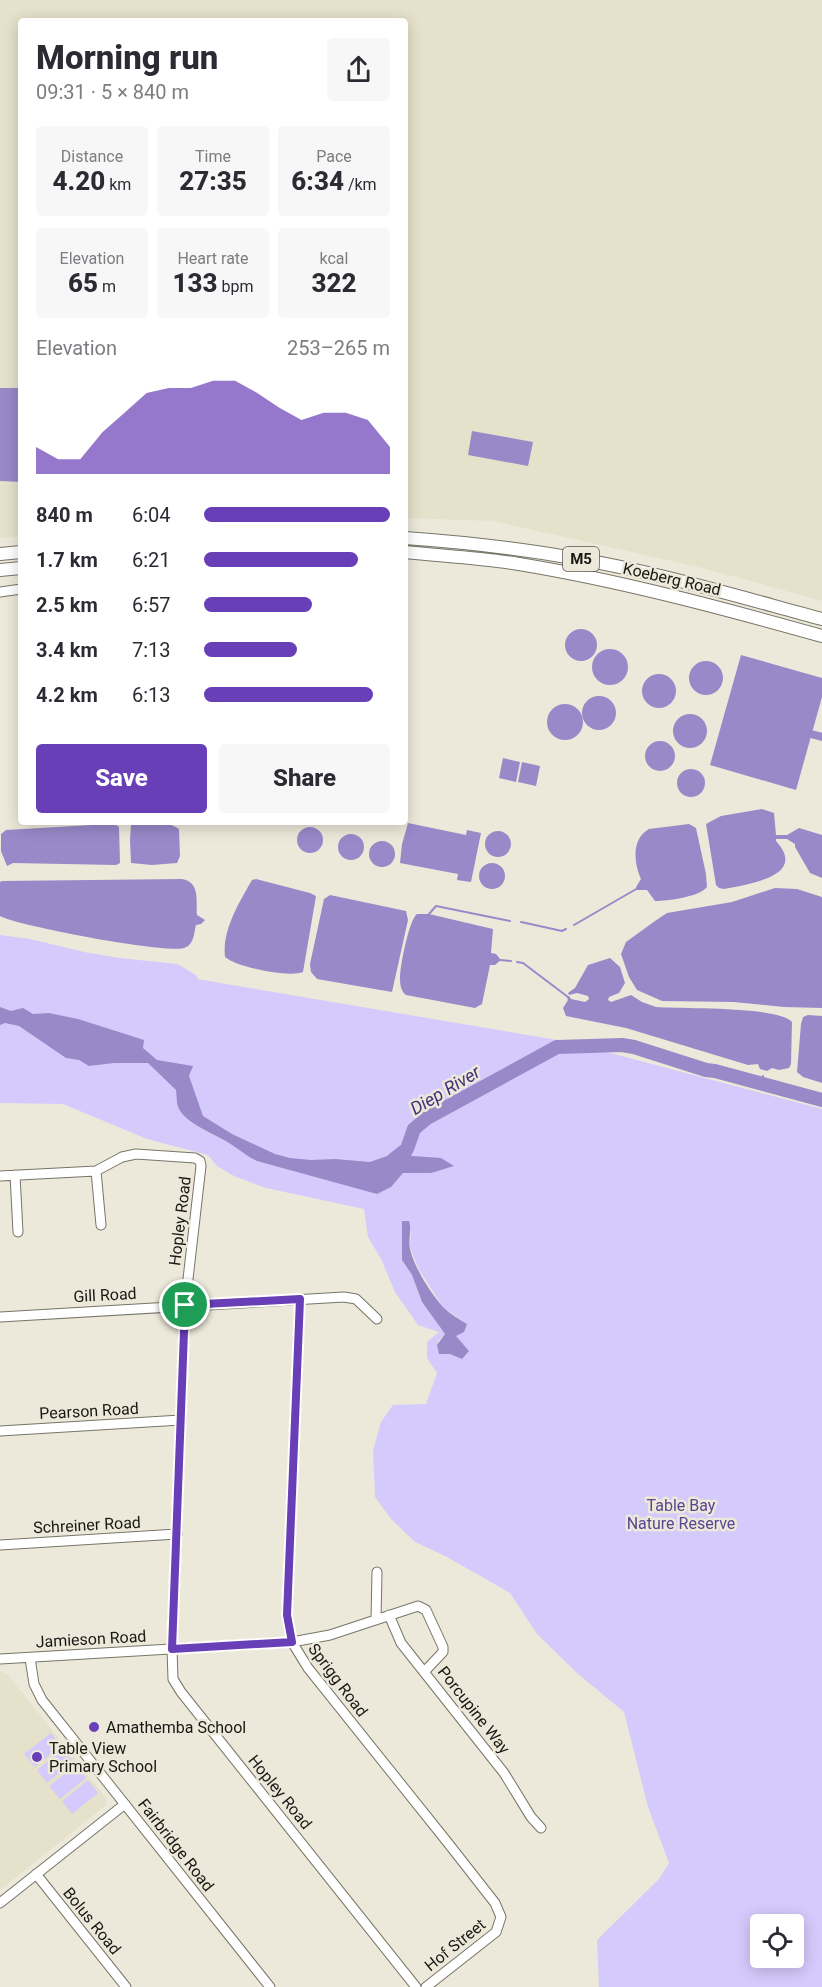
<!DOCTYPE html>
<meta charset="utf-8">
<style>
body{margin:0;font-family:Roboto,sans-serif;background:#f7f7f7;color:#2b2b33;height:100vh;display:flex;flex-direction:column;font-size:22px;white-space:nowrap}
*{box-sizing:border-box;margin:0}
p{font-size:20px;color:#7c7c81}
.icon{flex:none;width:33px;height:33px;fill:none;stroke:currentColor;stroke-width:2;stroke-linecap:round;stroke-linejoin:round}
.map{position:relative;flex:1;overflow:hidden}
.details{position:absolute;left:18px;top:18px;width:390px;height:807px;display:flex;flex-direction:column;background:#fff;border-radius:6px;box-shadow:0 3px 15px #0003}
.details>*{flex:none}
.buttons{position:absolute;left:750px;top:1914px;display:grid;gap:12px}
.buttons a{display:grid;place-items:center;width:54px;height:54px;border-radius:6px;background:#fff;box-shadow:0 3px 15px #0003;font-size:30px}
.pin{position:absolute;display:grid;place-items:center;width:51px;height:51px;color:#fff;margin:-26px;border:3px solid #fff;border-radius:50%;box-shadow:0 2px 6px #0007}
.round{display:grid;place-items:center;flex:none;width:63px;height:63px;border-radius:6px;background:#f7f7f7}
.overview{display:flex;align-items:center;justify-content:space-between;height:102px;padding:0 18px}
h1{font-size:33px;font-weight:800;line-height:45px}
.metrics{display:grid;grid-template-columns:repeat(3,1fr);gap:9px;height:102px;padding:6px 18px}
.metrics div{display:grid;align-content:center;border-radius:6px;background:#f7f7f7;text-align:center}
.metrics b{font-size:26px;font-weight:800}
.metrics small{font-size:16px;font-weight:400}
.metrics p{font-size:16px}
.chart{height:168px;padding:12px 18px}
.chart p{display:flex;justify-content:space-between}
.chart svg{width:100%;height:108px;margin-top:6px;fill:#693fb7;opacity:.7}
.cta{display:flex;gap:12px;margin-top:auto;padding:12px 18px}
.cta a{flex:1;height:69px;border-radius:6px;background:#693fb7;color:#fff;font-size:24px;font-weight:800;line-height:69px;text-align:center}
.cta a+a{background:#f7f7f7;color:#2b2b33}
ul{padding:0 18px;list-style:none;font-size:20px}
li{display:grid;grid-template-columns:96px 72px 1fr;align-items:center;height:45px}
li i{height:15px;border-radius:8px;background:#693fb7}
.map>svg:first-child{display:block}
.built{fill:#e5e1ca}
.green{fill:#d5cafc;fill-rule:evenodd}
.water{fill:#9989c9}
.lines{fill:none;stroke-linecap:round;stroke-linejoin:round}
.stream{stroke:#9989c9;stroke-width:2}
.canal{stroke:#9989c9;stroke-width:8}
.river{stroke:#9989c9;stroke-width:14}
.minor-casing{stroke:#777567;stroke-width:11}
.major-casing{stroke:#777567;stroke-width:14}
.minor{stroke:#fff;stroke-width:9}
.major{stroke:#fff;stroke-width:12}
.route-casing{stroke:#fff;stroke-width:12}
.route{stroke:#693fb7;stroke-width:8}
.poi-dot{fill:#693fb7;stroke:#ece9da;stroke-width:2}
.labels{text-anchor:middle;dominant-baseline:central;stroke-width:5;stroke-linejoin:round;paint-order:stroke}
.shield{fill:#ece9da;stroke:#58574f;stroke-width:1.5}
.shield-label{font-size:15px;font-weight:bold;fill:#191813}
.street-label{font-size:16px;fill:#191813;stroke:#ece9da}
.park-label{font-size:16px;fill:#5c4492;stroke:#ece9da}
.poi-label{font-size:16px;fill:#191813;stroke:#ece9da;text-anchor:start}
.water-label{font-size:18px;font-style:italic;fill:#482f7a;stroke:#ece9da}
</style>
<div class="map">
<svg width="822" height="1987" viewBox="0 0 822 1987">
<rect width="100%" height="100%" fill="#ece9da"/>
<path class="built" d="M0 0H822V601L707 569 493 521 405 518V21H21V536L0 538Z
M0 1671 8 1675 107 1799 106 1805 0 1890Z"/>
<path class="green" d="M0 935 30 939 84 952 119 958 178 964 197 976V979L569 1042 822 1109V1987H599L597 1940 659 1879 669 1863 648 1807 624 1712 577 1673 537 1634 510 1593 447 1557 415 1542 391 1519 375 1497 373 1451 381 1422 393 1405 426 1404 437 1373 427 1358V1342L439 1332 418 1325 395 1292 381 1259 368 1237 364 1209 266 1188 234 1176 217 1166 208 1155 147 1139 63 1104 0 1103ZM411 1228 410 1247 418 1268 443 1307 467 1324 456 1336 450 1354H439L438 1341 445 1334 422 1302 412 1275 402 1260ZM760 1924H794V1958H760Z
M51 1733 61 1746 35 1767 24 1754Z
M63 1749 73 1762 47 1783 37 1770Z
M76 1765 86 1778 60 1799 49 1786Z
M88 1780 98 1793 72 1814 62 1801Z"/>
<path class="water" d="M0 388H21V482L0 481Z
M472 431 533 442 528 466 468 455Z
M565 645a16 16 0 1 1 32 0a16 16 0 1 1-32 0Z
M592 667a18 18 0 1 1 36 0a18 18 0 1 1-36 0Z
M741 655 822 678V697L796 790 710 765Z
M689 678a17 17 0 1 1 34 0a17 17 0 1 1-34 0Z
M642 691a17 17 0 1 1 34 0a17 17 0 1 1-34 0Z
M582 713a17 17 0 1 1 34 0a17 17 0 1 1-34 0Z
M547 722a18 18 0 1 1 36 0a18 18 0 1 1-36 0Z
M673 731a17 17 0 1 1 34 0a17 17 0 1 1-34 0Z
M645 756a15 15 0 1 1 30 0a15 15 0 1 1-30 0Z
M503 758 520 762 516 782 499 778Z
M522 762 540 766 536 786 518 782Z
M677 783a14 14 0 1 1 28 0a14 14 0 1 1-28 0Z
M762 809 774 813 776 835H787L799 828 822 835V878L810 873 795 847V844L787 839H776V841C809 877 746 884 724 889L719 888 716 885 706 824 721 816Z
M134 823C148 824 167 820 179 829L180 856 177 863 152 865 131 863 130 840 131 824Z
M408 823 466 835 467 830 481 833 471 882 457 880 458 874 400 863 402 844Z
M689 824 696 828 706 874 707 887C699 897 668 901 655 901L647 890H637L636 887 641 879C634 863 631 839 649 829Z
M92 825H116L119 827 120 863 116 865 13 863 7 866 1 851V834L6 830Z
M297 840a13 13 0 1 1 26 0a13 13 0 1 1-26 0Z
M485 844a13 13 0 1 1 26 0a13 13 0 1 1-26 0Z
M338 847a13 13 0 1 1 26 0a13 13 0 1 1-26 0Z
M369 854a13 13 0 1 1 26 0a13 13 0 1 1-26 0Z
M479 876a13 13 0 1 1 26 0a13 13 0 1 1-26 0Z
M182 879C200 882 196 900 197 915L205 920 201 924 196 925C194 933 194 945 184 948 167 954 18 926 0 916V882L2 881Z
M256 879 310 893 316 896 303 972C289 978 236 967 225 957 222 930 239 903 252 880Z
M775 888 797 889 822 897V1008L784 1007 734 1002 662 1001 637 990 629 977 621 954 626 942 655 921 667 913 732 902Z
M330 895 406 911 408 920 392 992 317 979 311 972 310 964 324 899Z
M417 914H429L493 929 491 953 496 954 501 960 495 965H490L482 1004 475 1008 406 995C401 991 400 985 400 978 400 966 409 920 417 914Z
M610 958 620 967 625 983 619 993 609 997 608 1000 611 1002 631 995 642 1002 656 1007C681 1009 778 1006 792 1022L791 1064 789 1068 779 1070 772 1068 767 1071 760 1069 758 1064 748 1065 626 1028 566 1016 563 1008 568 1000 567 998 569 996 571 999 585 1002 589 999 588 996 577 993 569 995 568 993 575 988 588 965Z
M0 1007 11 1011 23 1008 33 1014 49 1013 78 1019 144 1040 143 1048 157 1060 193 1066 189 1076 203 1116 232 1134 275 1154 290 1158 311 1160 335 1159 370 1162 407 1149 412 1156 441 1158 454 1166 431 1173H403L391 1187 377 1194 257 1161C246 1156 239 1149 229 1143 215 1134 187 1124 179 1109 176 1103 177 1096 176 1090L148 1063H114L89 1066 79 1060 66 1058 19 1026 5 1023 0 1025Z
M808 1015 822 1016V1083L803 1077 797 1072 801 1024 803 1017Z
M402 1221H409C412 1230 408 1239 410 1249 415 1269 430 1292 443 1307 450 1314 459 1319 467 1324L464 1332 456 1336 469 1351 462 1359 450 1354H439L437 1345 445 1334 422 1302 412 1275 402 1260Z"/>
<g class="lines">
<path class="stream" d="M429 914 436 906 510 921
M521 922 562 931 566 929
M574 925 638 888
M501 960 511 961
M517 962 523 963 568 997
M762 1083 763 1076"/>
<path class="canal" d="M803 732 822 737"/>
<path class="river" d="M393 1160 407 1149 414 1129 427 1118 557 1047 622 1045 634 1047 706 1070 715 1071 822 1100"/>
<g class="minor-casing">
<path id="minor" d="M0 592 21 589
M96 1171 101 1225
M15 1175 18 1232
M0 1176 96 1171 122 1157 136 1154 195 1158 200 1161 201 1166 185 1305 172 1649 173 1679 181 1692 416 1987
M300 1299 287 1615 292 1642 308 1668 448 1843 495 1903 501 1917 496 1932 426 1987
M0 1317 344 1297 356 1299 377 1319
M0 1431 181 1420
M0 1545 177 1534
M389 1615 401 1643 504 1773 531 1817 541 1828
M376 1619 377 1572
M30 1658 34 1684 42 1700 270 1987
M0 1659 292 1642 330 1635 418 1606 426 1610 443 1647V1652L424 1672
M36 1874 126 1987
M0 1903 125 1804"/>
</g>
<g class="major-casing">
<path id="major" d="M405 538C461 542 517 548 573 558 657 572 740 597 822 619
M405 552C443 556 481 558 519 564 622 581 722 608 822 636
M0 554 21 552
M0 570 21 568"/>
</g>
<use href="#minor" class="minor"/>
<use href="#major" class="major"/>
</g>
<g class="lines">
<g class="route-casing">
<path id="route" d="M300 1299 287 1615 292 1642 172 1649 185 1305Z"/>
</g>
<use href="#route" class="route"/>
</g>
<g class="poi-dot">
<circle cx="94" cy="1727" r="6"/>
<circle cx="37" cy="1757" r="6"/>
</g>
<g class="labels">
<rect class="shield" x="563" y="547" width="36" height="24" rx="4.5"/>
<g class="shield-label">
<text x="581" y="559">M5</text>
</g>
<g class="street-label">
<text transform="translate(672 579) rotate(13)">Koeberg Road</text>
<text transform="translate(180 1221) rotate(-83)">Hopley Road</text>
<text transform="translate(105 1295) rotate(-3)">Gill Road</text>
<text transform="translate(89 1411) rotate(-3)">Pearson Road</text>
<text transform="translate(87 1525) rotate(-3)">Schreiner Road</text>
<text transform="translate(91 1639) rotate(-3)">Jamieson Road</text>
<text transform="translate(338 1680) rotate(53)">Sprigg Road</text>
<text transform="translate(474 1710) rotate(52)">Porcupine Way</text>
<text transform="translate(280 1792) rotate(51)">Hopley Road</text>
<text transform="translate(176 1845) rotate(52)">Fairbridge Road</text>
<text transform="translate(92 1921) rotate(51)">Bolus Road</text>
<text transform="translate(455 1945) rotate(-39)">Hof Street</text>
</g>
<g class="park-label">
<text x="681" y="1505">Table Bay<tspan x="681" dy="18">Nature Reserve</tspan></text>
</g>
<g class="poi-label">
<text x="106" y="1727">Amathemba School</text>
<text x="49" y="1748">Table View<tspan x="49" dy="18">Primary School</tspan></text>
</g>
<g class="water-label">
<text transform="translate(445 1090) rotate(-31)">Diep River</text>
</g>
</g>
</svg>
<div class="buttons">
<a><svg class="icon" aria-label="locate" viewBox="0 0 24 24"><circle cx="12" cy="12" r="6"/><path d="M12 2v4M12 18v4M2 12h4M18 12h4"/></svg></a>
</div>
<div class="pin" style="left:185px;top:1305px;background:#1e9e55"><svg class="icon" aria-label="arrive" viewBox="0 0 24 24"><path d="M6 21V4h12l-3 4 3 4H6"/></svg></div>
<section class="details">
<div class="overview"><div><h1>Morning run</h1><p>09:31 · 5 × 840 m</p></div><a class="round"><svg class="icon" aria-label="share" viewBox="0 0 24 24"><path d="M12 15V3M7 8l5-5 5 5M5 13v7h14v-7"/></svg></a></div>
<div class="metrics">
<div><p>Distance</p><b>4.20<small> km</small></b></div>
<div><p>Time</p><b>27:35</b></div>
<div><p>Pace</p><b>6:34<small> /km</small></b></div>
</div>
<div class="metrics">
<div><p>Elevation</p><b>65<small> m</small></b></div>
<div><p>Heart rate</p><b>133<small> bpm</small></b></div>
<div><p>kcal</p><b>322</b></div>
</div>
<div class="chart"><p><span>Elevation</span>253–265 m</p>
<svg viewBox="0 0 160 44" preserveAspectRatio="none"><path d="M0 44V33L10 38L20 38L30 27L40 19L50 11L60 9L70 9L80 6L90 6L100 11L110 17L120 22L130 19L140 19L150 22L160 33V44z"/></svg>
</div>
<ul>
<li><b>840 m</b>6:04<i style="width:100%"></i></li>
<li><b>1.7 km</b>6:21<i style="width:83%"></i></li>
<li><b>2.5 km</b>6:57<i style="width:58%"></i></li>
<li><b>3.4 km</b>7:13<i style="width:50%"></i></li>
<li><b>4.2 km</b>6:13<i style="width:91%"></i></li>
</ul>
<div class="cta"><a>Save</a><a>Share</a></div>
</section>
</div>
